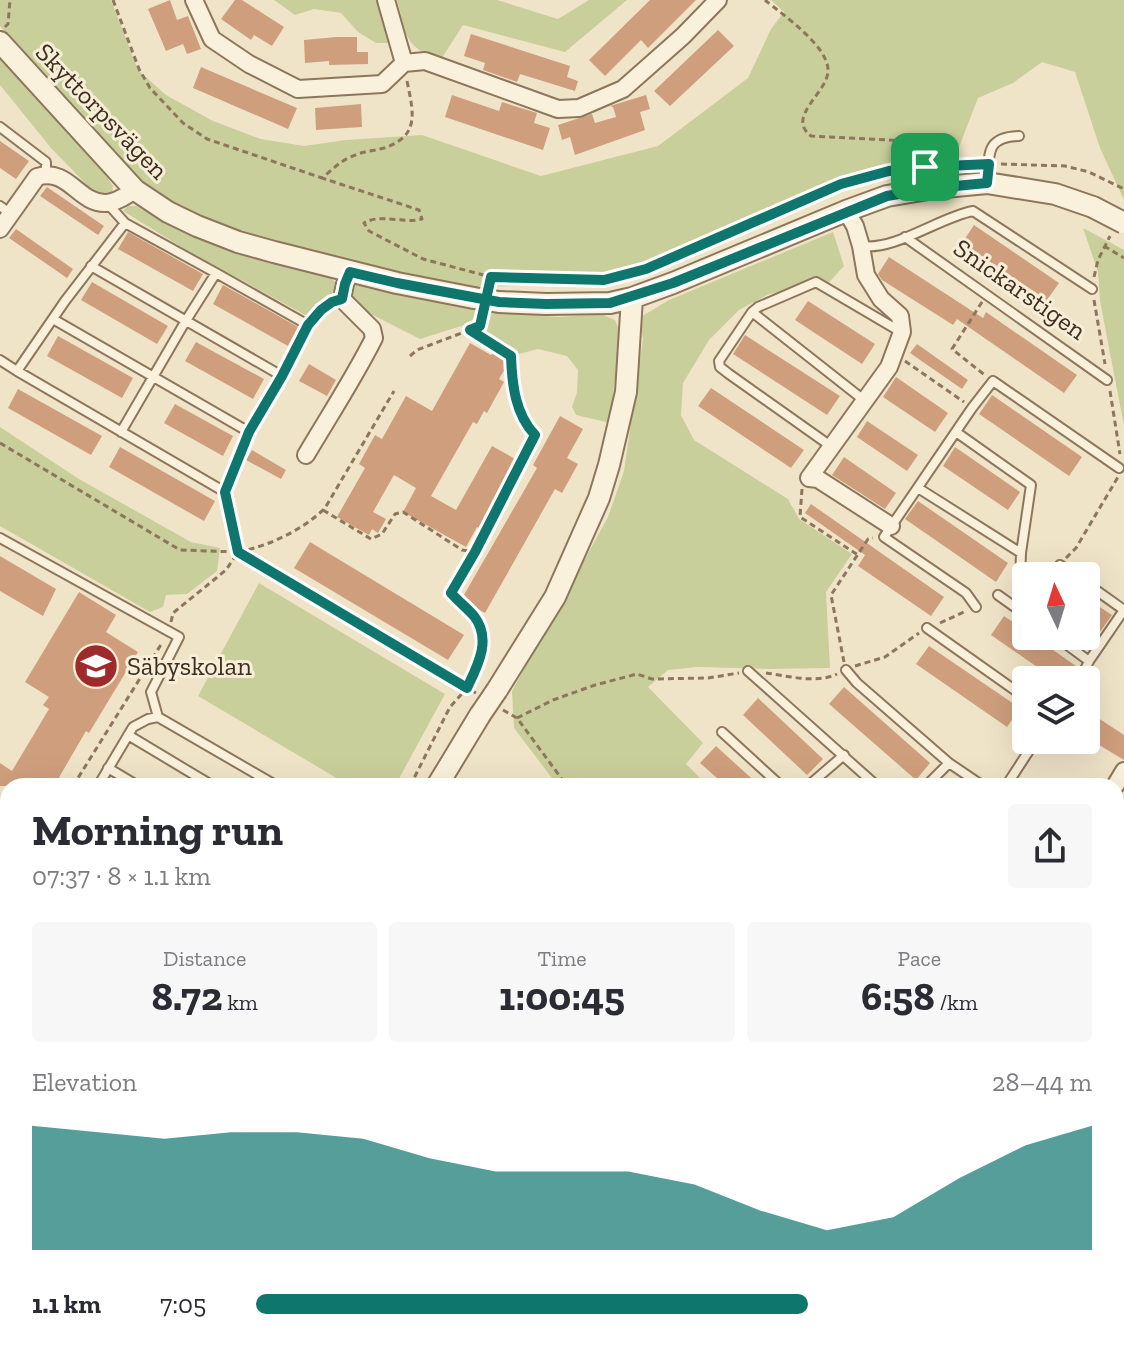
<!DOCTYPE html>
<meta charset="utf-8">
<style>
body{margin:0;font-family:"Zilla Slab",serif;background:#f7f7f7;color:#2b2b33;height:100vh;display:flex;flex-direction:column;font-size:30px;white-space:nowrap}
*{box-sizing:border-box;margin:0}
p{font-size:26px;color:#7c7c81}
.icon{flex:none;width:44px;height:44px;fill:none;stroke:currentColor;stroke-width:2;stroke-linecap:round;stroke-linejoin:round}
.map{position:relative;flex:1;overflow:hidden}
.panel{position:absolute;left:0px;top:778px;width:1124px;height:574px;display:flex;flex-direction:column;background:#fff;border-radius:24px 24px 0 0;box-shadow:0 8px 32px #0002}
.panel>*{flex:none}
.needle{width:52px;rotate:356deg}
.fabs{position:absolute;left:1012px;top:562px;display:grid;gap:16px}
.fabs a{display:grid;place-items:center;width:88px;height:88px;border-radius:8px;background:#fff;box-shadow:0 8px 32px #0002;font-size:40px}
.pin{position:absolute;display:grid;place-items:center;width:68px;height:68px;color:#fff;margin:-34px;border-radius:16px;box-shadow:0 4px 12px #0006}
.round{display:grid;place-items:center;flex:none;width:84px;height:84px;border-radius:8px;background:#f7f7f7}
.overview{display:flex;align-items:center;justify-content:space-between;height:136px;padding:0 32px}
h1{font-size:44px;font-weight:800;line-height:60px}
.stats{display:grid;grid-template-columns:repeat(3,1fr);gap:12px;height:136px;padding:8px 32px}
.stats div{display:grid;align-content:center;border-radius:8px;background:#f7f7f7;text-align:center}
.stats b{font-size:40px;font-weight:800}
.stats small{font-size:22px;font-weight:400}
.stats p{font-size:22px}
.chart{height:224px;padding:16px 32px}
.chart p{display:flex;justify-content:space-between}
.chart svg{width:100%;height:144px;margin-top:8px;fill:#0f766e;opacity:.7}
ul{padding:0 32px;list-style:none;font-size:26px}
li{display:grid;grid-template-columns:128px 96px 1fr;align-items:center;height:60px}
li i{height:20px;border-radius:10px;background:#0f766e}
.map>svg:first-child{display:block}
.green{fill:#c9cf9b}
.building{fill:#cf9f7d}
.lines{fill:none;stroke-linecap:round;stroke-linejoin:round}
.service-casing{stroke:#8d765c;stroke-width:12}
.minor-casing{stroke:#8d765c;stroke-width:20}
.tertiary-casing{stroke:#8d765c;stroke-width:24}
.path{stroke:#8d765c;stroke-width:3;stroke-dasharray:6 4;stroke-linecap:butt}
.service{stroke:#faf1dc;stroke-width:8}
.minor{stroke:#faf1dc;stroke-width:16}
.tertiary{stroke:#faf1dc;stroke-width:20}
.tertiary-bridge-casing{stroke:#8d765c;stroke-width:24;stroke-linecap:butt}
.tertiary-bridge{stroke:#faf1dc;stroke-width:20}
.route-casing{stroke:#fff;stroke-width:16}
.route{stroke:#0f766e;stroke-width:10}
.labels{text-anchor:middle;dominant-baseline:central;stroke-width:6;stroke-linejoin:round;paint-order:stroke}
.street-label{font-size:26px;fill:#3d2e20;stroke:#f7eed8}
.poi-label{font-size:26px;fill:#3d2e20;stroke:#f7eed8;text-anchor:start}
</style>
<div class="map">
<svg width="1124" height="1351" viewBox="0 0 1124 1351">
<rect width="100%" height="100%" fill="#f0e4c8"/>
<path class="green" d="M0 0H111L138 70 166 95 213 121 261 139 304 146 346 140 422 135 541 176 658 146 748 78 771 29 784 12 771 0H1124V200L1100 148 1075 72 1042 62 1013 83 978 98 959 147 911 164 864 170 805 192 635 268 551 285 460 287 391 274 227 229 146 188 0 26Z
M274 0H378L391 43H376L358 32 341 13 314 9 295 15Z
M397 0H497L558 19 589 0H627L565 52 463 25 440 61C403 45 407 36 397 0Z
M0 58 97 162 113 186 112 193 105 198 91 189 51 148 0 85Z
M128 206H136L174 227 200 238 331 278 336 283 334 296 307 316 183 248 123 211Z
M1083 228 1124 250V426L1100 301 1098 272Z
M833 232 844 266 822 290 800 288 769 294 739 310 709 340 683 383 681 415 694 440 788 499 799 519 852 554 826 592 830 668 771 669 697 667 668 670 648 687 703 743 686 764 708 786H558L514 728 512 691 608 517 624 471 643 339 639 318 669 300Z
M354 284 477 309 471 323 420 339 357 307 348 291Z
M491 312 559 317 601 314 615 320 620 332 610 423 576 415 572 407 577 392 578 370 567 356 538 349 511 356 484 338Z
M0 427 79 479 191 542 220 548 217 571 187 594 166 595 163 607 150 612 0 526Z
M259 583 445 694 395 786H350L198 696Z
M117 1344H717L739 1351H113Z"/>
<path class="building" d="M170 0 177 20 188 16 201 49 187 54 183 44 166 51 148 9Z
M235 0H242L284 27 272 46 254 35 251 40 221 19Z
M650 0H696L648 48 641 40 605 76 589 60Z
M718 30 734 46 670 106 654 91Z
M471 34 570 66 567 77 578 81 575 91 520 74 517 82 483 70 485 63 464 56Z
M336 37H357V52H368V64L329 65V61L305 63 304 40Z
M201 67 297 108 288 129 193 88Z
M452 95 499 111 502 102 537 113 534 123 550 128 543 150 445 117Z
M646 95 650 109 640 112 645 130 575 155 570 137 562 140 558 125 592 114 595 123 616 117 613 107 610 106Z
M361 104 362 127 316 130 315 108Z
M0 141 29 161 16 179 0 168Z
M47 187 104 226 98 235 40 196Z
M974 225 1059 283 1047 300 962 243Z
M16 229 73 269 67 278 9 238Z
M128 232 203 274 193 291 118 249Z
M889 257 983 318 986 312 1077 375 1064 393 957 319 953 325 882 280 878 274Z
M92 282 168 326 157 344 81 300Z
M223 285 298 327 288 346 213 304Z
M808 301 875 344 862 364 795 320Z
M745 335 840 396 827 415 733 354Z
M58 336 133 378 122 398 47 356Z
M196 342 264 379 253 399 185 361Z
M470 343 491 355 493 353 509 362 499 379 504 382 487 413 484 411 477 424 473 422 431 496 456 510 492 446 517 460 479 528 477 527 466 547 403 512 416 488 394 475 373 512 386 519 378 533 372 529 369 535 337 517 365 468 359 464 375 435 382 439 406 396 432 411Z
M917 344 968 380 962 389 910 353Z
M309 364 336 380 327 396 299 381Z
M896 377 948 413 935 432 883 397Z
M711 388 804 450 791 468 698 406Z
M18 389 102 436 91 455 8 408Z
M992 395 1082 457 1069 476 979 414Z
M175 404 233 436 223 456 164 423Z
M560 416 583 429 567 458 578 464 562 493 555 489 485 613 461 600 537 468 533 465Z
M867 421 918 455 907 471 857 437Z
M120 447 215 501 204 521 109 467Z
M955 447 1020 492 1008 510 943 466Z
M252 450 286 470 281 479 246 460Z
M844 457 896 493 885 509 832 475Z
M918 501 1008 563 996 582 905 519Z
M811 504 944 597 931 616 858 566 865 555 805 513Z
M310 542 464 635 448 660 294 568Z
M0 556 56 589 43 616 0 591Z
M79 592 116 615 106 632 138 652 89 733 86 731 54 786H0V763L12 771 49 709 43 705 49 697 25 682Z
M1086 598 1112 615 1100 632 1086 623Z
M1004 616 1026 631V636H1033L1076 666 1067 680H1056L991 635Z
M929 646 1020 708 1007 727 916 664Z
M844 687 930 763 916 780 829 704Z
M758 698 823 759 807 775 743 715Z
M1086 710 1124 735V760L1086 737Z
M716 746 728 757 760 786H726L700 763Z"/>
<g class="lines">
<g class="service-casing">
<path id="service" d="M0 127 46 162V174
M988 182C989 155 985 137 1019 136
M108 204 125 223
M0 206 11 214
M905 237 1107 380
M862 246C895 251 940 217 973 211L1092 289
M91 266 282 376
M752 312 865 401
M53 319 249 432
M0 360 17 371 225 492 249 432 308 325 216 273 185 322 121 432
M17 371 65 301 125 223 216 273
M956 432 1031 485 1021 553
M832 447 729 374 720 367 719 361 752 312 758 307 816 282 901 332
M918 488 1021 553 1020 583
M0 538 179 637 151 692 158 717 277 786
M1060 565 1076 576
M1086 583 1124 610
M998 595 1026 615
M976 607 966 593 884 537 972 408 993 381 1119 468
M927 628 1026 698
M1055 636 1089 661
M846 670 857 683 949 763 983 786
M748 671 877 786
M1080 680 1089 661 1124 610
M722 732 781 786
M128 735 213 786
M108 768 138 786
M98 786 133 727 148 719 158 717
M808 786 844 755
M926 786 949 763
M1006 786 1036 740
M1116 837 1124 842
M1116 912 1124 916
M1116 977 1124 979
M1116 1046 1124 1048
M1116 1111 1124 1113
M1116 1179 1124 1181"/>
</g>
<g class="minor-casing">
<path id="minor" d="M194 0 212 39 249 64 298 89 382 84 404 63
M386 0 404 63 425 61 558 109 579 108 623 89 683 36 718 0
M846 211 855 226 861 246 866 275 881 299 900 316 902 332 889 367 809 478 818 479 891 526
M0 229 37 177C69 167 78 204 106 203 116 203 127 195 135 190
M306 455C329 416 354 378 374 338L372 329 342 299 345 284 350 272
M1115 786 1124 771"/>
</g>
<g class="tertiary-casing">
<path id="tertiary" d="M0 42 135 190 168 212 197 226 238 242 274 252 397 283 474 298
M499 302 546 304 610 303 632 298 673 283 846 211 887 196 934 188 987 183 1055 194 1093 207
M497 690 555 597 599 498 609 465 626 392 632 298
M437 786 480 715
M0 1286 8 1290
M95 1351 99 1344"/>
</g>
<path class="path" d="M113 0 139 69 150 88 183 123 207 139 322 178
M765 0C783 15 830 47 828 72 826 94 786 117 811 136L907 141C919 146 923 155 925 167
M5 27 8 24 10 0
M407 81C413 111 421 136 384 148 374 151 363 151 353 156 341 160 332 170 322 178L419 210 422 219C403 224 381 213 364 223L369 231 423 259 491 277 604 280 646 269 841 184 907 168 977 165
M1001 164 1065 166 1089 172 1124 189
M1104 246 1124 258
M1094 277 1098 260 1110 236
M1094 300 1105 364
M982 302 952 349 986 376
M313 319 321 310 328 305
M410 356 417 350 480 326 482 316
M905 361 964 402
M1110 391 1120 454
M0 443 180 550 238 552 476 693
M802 489 800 517 858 555
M227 501 238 552
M323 510 371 539 382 534 395 514 403 512 462 550 475 552
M1066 558 1076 548 1118 477
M1036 576 1051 569
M171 622 173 613 226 570 238 552C269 546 303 530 325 508L394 391
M940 623 966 611
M844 662 831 595 868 539 873 538
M855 666 885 657 919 633
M766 673C789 676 816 684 837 674
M503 710 517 718 567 786
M517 718 553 700 595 685 637 674 652 679 708 678 739 673
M73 786 162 643
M410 786 450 707 467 688 481 659 483 638 476 618 451 593 475 552 535 435C515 414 513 384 511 356L470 330
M0 817 8 822
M0 908 8 894
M0 922 8 926
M0 1037 8 1042
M1116 1257 1124 1260
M0 1309 8 1318
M393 1344 398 1351
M451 1344 452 1351
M717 1344 744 1351
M19 1351 22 1344
M827 1351 829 1344"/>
<use href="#service" class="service"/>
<use href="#minor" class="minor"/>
<use href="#tertiary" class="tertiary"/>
<g class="tertiary-bridge-casing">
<path id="tertiary-bridge" d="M1093 207 1124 223
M474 298 499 302
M480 715 497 690"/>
</g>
<use href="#tertiary-bridge" class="tertiary-bridge"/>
</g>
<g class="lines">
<g class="route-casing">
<path id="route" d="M925 167 989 164 987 183 934 188 887 196 673 283 610 303 546 304 499 302 397 283 350 272 345 284 342 299 332 302 321 310 308 325 282 376 249 432 225 492 238 552 467 688C478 665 492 639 474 616 467 608 458 601 451 593L475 552 535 435C515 414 512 384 511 356L470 330 480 326 491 277 604 280 646 269 841 184 889 171 925 167"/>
</g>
<use href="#route" class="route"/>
</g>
<defs>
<g id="school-disc" transform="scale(2.3)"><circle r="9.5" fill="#9e2a2b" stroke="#f7eed8"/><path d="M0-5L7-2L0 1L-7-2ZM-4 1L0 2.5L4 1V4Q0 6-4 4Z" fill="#fff"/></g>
</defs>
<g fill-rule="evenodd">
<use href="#school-disc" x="96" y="666"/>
</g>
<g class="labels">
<g class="street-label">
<text transform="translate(102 111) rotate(46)">Skyttorpsvägen</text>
<text transform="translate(1020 289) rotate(35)">Snickarstigen</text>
</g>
<g class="poi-label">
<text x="127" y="666">Säbyskolan</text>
</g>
</g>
</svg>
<div class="fabs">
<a><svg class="needle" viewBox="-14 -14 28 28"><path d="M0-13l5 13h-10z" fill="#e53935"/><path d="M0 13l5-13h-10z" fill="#7c7c81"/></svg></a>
<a><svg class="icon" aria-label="layers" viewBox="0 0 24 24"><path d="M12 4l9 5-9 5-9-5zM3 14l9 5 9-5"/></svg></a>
</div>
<div class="pin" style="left:925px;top:167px;background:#1e9e55"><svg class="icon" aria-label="arrive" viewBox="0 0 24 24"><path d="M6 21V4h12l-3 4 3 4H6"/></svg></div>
<section class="panel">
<div class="overview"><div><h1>Morning run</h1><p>07:37 · 8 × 1.1 km</p></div><a class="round"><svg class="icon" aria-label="share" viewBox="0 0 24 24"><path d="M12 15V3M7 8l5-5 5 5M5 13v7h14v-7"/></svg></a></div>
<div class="stats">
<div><p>Distance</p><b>8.72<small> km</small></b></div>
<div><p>Time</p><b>1:00:45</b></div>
<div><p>Pace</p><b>6:58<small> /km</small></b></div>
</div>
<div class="chart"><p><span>Elevation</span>28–44 m</p>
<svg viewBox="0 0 160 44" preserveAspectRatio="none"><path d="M0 44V6L10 8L20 10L30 8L40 8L50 10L60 16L70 20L80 20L90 20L100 24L110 32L120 38L130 34L140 22L150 12L160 6V44z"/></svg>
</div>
<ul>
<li><b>1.1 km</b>7:05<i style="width:66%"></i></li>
</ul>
</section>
</div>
